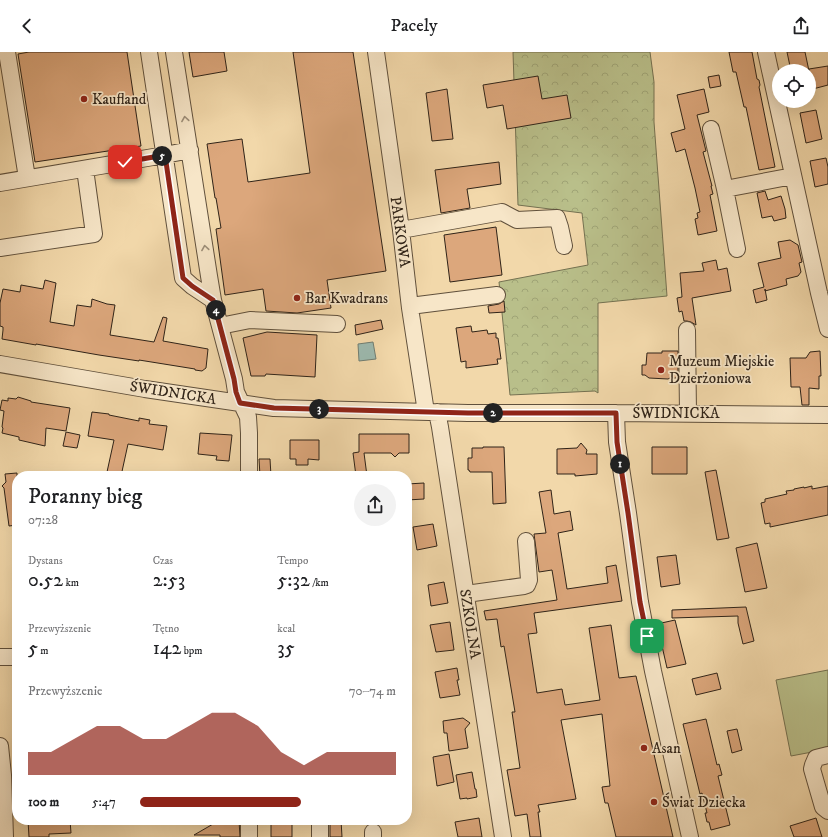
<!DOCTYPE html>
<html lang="pl">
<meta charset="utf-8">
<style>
body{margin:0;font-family:"IM FELL DW Pica",serif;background:#f2f2f2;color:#202124;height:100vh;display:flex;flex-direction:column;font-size:15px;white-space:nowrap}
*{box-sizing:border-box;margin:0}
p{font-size:13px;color:#757577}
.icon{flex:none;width:22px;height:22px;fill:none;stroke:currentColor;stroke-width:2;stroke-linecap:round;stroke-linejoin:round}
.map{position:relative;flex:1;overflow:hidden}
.details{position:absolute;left:12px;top:419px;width:400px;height:354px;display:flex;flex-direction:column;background:#fff;border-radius:16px;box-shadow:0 4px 16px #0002}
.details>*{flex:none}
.buttons{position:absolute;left:772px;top:12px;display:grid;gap:8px}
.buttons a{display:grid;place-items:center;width:44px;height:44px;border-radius:50%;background:#fff;box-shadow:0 4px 16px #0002;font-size:20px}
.pin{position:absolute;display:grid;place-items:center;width:34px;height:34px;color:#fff;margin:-17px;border-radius:8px;box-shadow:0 2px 6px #0006}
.km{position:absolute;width:20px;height:20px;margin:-10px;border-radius:50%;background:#222;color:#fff;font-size:11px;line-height:20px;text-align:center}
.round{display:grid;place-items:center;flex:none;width:42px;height:42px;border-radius:21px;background:#f2f2f2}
.headline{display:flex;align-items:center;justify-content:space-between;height:68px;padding:0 16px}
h1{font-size:22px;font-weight:600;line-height:30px}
.figures{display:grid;grid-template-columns:repeat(3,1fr);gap:6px;height:68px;padding:4px 16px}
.figures div{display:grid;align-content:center}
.figures b{font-size:20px;font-weight:600}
.figures small{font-size:11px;font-weight:400}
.figures p{font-size:11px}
.chart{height:112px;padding:8px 16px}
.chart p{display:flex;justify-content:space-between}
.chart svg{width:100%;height:72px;margin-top:4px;fill:#8f2418;opacity:.7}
ul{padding:0 16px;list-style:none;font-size:13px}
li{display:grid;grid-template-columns:64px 48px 1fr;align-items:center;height:30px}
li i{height:10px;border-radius:5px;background:#8f2418}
header{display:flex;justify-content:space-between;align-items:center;height:52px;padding:0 16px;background:#fff;font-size:18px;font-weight:600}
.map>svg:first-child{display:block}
.park{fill:url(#park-crowns);stroke:#747151}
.garden{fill:#b9bf8a;stroke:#747151}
.water{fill:#9cb9ae;stroke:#707d72}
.building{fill:#dca77c;stroke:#2f2318}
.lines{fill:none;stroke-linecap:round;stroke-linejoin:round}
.minor-casing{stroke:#60503c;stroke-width:18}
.minor{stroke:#f7e6c8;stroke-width:16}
.oneway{stroke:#9d8e79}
.route-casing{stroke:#fff;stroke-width:8}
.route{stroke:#8f2418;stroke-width:5}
.poi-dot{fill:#8f2418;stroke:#f7e6c8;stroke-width:1.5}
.labels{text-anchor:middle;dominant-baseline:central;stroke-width:3.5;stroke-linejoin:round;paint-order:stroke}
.poi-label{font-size:15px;fill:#2f2318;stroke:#f7e6c8;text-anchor:start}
.street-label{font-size:15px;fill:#2f2318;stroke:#f7e6c8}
</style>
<header><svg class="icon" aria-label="back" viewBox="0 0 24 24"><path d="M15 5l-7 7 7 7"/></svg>Pacely<svg class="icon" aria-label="share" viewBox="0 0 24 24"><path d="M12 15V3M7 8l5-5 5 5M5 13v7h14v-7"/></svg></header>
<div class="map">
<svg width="828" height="785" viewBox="0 0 828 785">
<defs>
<pattern id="park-crowns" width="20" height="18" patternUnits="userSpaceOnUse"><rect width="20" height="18" fill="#b9bf8a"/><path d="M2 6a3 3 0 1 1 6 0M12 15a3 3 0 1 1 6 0" fill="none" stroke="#9fa476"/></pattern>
</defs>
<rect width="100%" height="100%" fill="#f2d8aa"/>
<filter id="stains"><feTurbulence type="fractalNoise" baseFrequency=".005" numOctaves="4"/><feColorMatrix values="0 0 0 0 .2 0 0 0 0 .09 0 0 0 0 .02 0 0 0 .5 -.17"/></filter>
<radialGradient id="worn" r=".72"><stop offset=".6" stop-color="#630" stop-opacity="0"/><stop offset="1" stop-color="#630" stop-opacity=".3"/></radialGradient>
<path class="park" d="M513 0H650L654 30V70L667 244 598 251V341L595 339 510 343 499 230 588 213 582 161 518 153Z"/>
<path class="garden" d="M828 618V697L791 704 776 628Z"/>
<path class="water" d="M373 290 376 307 359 309 358 292Z"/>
<path class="building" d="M29 0H127L141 94 35 110 18 2Z
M189 0H224L227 19 193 25Z
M293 0H353L386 219 327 228 331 256 297 261 266 259 263 237 225 243 216 177 221 176 216 146H215L207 92 242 87 248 130 310 121Z
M729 0H752L757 27 759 28 760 33 759 35 775 115 759 118 746 55H744L736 20H733Z
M787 0H805L809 19H791Z
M828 14V33L809 38V17Z
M719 23 721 34 710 36 708 25Z
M538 24 542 47 567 43 571 66 507 77 503 53 487 56 483 33Z
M447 37 453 87 432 89 426 41Z
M704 37 709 60 697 63 706 99 703 100 712 134H711L713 142 710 143 717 179 698 183 695 167 698 166 697 161 700 160 695 136 685 97 676 100 671 81 685 77 677 43Z
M816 58 822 87 806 91 800 61Z
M826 106 828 115V132L815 135 810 109Z
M499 110 501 132 467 137 470 156 441 161 435 118Z
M765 139 768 148 781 144 785 157 786 166 774 169 772 164 762 166 757 141Z
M496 175 502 223 450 230 444 183Z
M790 188 798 193 802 210 799 211 801 220 798 224 786 227 787 233 765 239V237L767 248 756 251 753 238 764 235 758 211 781 206 778 190Z
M716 208 718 218 727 216 731 239 692 246 696 273 691 270 687 269H684L682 259 679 260 677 246 682 245 680 221 704 219 702 211Z
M45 228 56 231 50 270 74 274 77 253 91 255 92 247 107 252 115 253 110 283 154 290 163 265 167 266 163 289 208 297 206 316 202 319 195 318V317L139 308V309L99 303 36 292V293L2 287 3 278V275L0 274V251L3 237 20 240 21 233 43 237Z
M504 249 505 260 489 261 488 254 499 252Z
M381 268 383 277 356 283 355 273Z
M471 274 472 280 487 278 488 282 496 281V286H498L501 307H497L498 312 466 316V309L461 310 456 276Z
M267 280 317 283 315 325 266 322 265 324H251L243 286Z
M662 299H678V326H670L668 327 649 326 645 323H642V313H646L647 301H662Z
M820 299 821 324H819V337L809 336V353H802L800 335H791L790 306H806L810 300Z
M18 345 31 349V350L70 356 66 379 46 376 45 394 19 388V385L2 381 3 376 2 375 4 359 0 358 2 348 8 349V346L16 347Z
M92 360 109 362V363L139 369V366L150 368 149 372 167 374 163 398 128 392 121 424 112 422V420H107L114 388 88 384Z
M66 380 80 383 77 396 63 394Z
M200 381 232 383 229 409 216 408 217 404 198 402Z
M359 382H409V401H399L395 405 391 401H364L367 424H356L353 401 359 400Z
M290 388H319V408L308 407V413H296V407H290Z
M581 391 587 398 586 402H597V422L575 424V422H557V397L577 396Z
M483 395H504L506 451 493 452 492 420H470L469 418H468V406H472V396H483Z
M652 395H687V422H652Z
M259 407H270L271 424H260Z
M716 418 729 486 717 488 705 420Z
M17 421V473L9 474 4 436 2 434 6 430 5 422Z
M424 431V447L407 448V432Z
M812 434V437L828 434V463L770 475V471L765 472 761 451 765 450V447L787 442 786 439 794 438V437L804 435V436Z
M551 438 554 462 570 459 573 478 558 481 567 537 608 531 606 515 616 513 622 549 534 561 537 581 528 582 537 641 562 637 565 653 600 648 589 576 611 573 619 626 636 624 673 785H616L608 751H605L602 735 610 734 602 662 561 668 576 747 538 753 540 760H538L541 785H530L527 762 515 764 507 718 520 716 512 660H515L504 594 501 595 497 567 486 568 484 559 557 548 552 518 539 520 534 482 546 481 539 440Z
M433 472 437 494 417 498 413 475Z
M757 491 767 536 745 540 736 496Z
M676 503 680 532 661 535 657 505Z
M444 530 448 551 431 554 428 533Z
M746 555 754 589 743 592 738 571V564L672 566V558Z
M675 568 686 612 667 616 657 572Z
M450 570 454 598 436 600 430 573Z
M457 616 459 628H457L460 643 440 646 435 620Z
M717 621 721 637 696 643 692 627Z
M463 666 470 671 465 677 468 696 449 699 447 681H444L443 669Z
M706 667 717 713 719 712 722 723 718 724 730 773 711 778 709 770H707L705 761H707L702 741 700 742 683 672Z
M737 677 742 698 732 701 727 679Z
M449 702 454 730 437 734 433 705Z
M472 720 475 737H476L477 745 467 747V746L460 747 456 723Z
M479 766 482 785H458L455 770Z
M816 766 822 785H794L790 774Z
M28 768H70L71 781 49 782V785H29Z
M220 768H239L240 785H220V783H194Z
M271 768H292V785H271Z
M330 768H341L342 785H330Z"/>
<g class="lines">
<g class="minor-casing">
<path id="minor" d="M7 0 27 126
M149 0 183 226 192 234 213 248
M174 0 209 224 213 248 234 327 236 340 248 365 249 381V424
M376 0 401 178 410 256 426 360
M766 0 819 241 828 277
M711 77 725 137 793 124
M0 131 165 103 190 98
M725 137 737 197
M401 178 502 160 517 168 557 166 560 175 564 194
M0 196 94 182 85 117
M410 254 497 243
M220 274 250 268 337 272
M687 278 688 361
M0 312 145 337 274 356 468 361H616L828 363
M437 360 440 375 503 785
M616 361 617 390 628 461 640 550 653 619 690 785
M466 542 524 534 527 533 529 528 526 489
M0 605H17
M0 694 3 723 5 785
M828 703 816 706 813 713 812 717 823 755 828 759
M249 768V785
M373 780V785
M320 785V768"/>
</g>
<use href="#minor" class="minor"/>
</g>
<defs><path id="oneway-chevron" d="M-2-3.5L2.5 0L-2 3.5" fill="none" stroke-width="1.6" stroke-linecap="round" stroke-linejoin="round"/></defs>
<g class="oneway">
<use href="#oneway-chevron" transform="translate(185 67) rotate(-99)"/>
<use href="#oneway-chevron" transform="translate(205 196) rotate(-99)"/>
</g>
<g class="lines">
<g class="route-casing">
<path id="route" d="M125 110 165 103 183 226 192 234 213 248 234 327 236 340 240 351 274 356 468 361H616L617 390 628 461 640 550 647 584"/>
</g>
<use href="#route" class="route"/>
</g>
<g class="poi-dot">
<circle cx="84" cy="47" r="4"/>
<circle cx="297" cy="246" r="4"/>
<circle cx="661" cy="318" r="4"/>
<circle cx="644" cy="696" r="4"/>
<circle cx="654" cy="750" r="4"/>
</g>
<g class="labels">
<g class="poi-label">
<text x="92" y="47">Kaufland</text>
<text x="305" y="246">Bar Kwadrans</text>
<text x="669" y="309">Muzeum Miejskie<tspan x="669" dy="17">Dzierżoniowa</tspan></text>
<text x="652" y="696">Asan</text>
<text x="662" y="750">Świat Dziecka</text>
</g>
<g class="street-label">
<text transform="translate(400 180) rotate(82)">PARKOWA</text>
<text transform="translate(173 341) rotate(9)">ŚWIDNICKA</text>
<text x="676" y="361">ŚWIDNICKA</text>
<text transform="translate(470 572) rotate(81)">SZKOLNA</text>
</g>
</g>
<rect width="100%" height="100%" filter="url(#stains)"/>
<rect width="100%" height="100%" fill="url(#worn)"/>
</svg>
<div class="buttons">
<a><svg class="icon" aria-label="locate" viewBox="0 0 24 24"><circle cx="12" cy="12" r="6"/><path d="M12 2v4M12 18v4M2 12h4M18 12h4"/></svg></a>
</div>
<div class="pin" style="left:647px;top:584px;background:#1e9e55"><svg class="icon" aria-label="arrive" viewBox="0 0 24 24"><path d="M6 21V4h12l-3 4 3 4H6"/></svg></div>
<div class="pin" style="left:125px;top:110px;background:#d93025"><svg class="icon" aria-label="check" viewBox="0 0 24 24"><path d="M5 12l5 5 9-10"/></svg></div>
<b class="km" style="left:620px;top:412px">1</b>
<b class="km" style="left:493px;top:361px">2</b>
<b class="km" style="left:319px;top:357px">3</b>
<b class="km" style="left:216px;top:258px">4</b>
<b class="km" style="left:162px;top:104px">5</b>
<section class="details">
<div class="headline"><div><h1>Poranny bieg</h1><p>07:28</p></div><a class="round"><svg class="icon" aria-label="share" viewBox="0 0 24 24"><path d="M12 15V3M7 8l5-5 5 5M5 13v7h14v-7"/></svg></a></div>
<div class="figures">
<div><p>Dystans</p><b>0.52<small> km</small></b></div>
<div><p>Czas</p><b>2:53</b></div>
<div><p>Tempo</p><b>5:32<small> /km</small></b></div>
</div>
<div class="figures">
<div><p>Przewyższenie</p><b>5<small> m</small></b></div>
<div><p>Tętno</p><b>142<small> bpm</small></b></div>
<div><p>kcal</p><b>35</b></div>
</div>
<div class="chart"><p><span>Przewyższenie</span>70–74 m</p>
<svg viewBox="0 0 160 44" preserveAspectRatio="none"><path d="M0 44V30L10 30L20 22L30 14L40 14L50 22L60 22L70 14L80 6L90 6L100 14L110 30L120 38L130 30L140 30L150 30L160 30V44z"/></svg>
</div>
<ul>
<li><b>100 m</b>5:47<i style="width:63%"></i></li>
</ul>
</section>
</div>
